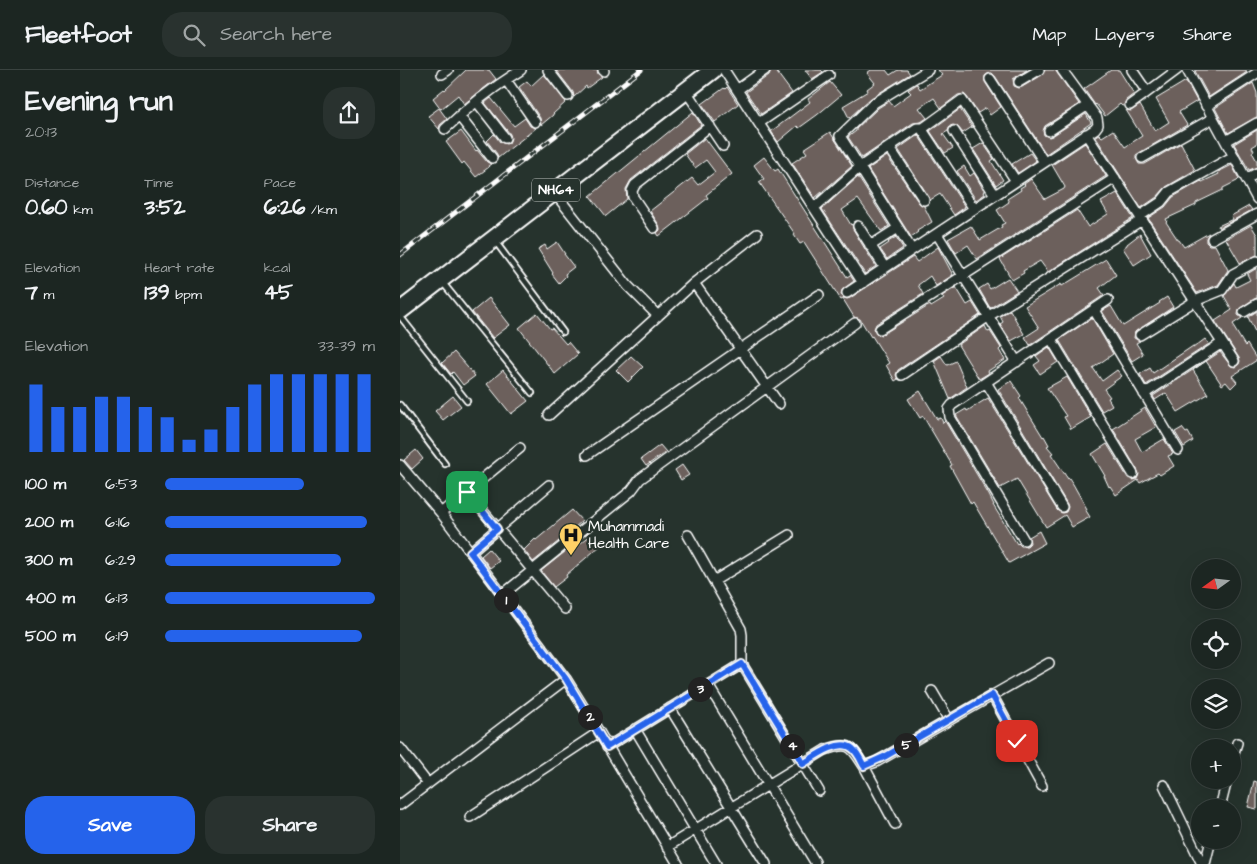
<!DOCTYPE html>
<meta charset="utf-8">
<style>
body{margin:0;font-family:"Architects Daughter",sans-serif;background:#29322f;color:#f1f3f6;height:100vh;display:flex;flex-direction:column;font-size:19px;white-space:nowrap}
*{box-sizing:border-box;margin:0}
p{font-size:16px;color:#a0a5a5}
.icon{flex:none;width:28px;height:28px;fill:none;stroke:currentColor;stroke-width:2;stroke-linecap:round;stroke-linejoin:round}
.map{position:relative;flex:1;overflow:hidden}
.sheet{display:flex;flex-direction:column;background:#1c2622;width:400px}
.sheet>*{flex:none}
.needle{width:32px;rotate:255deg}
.fabs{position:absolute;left:791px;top:489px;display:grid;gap:10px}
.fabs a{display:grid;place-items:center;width:50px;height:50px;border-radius:50%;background:#1c2622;box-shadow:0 5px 20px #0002,0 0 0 1px #3a4340;font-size:25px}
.pin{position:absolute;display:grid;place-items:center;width:42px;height:42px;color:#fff;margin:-21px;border-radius:10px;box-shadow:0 2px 8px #0006}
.km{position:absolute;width:25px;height:25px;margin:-12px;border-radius:50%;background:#222;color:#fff;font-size:14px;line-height:25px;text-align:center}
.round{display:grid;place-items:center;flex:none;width:52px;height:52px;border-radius:20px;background:#29322f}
.headline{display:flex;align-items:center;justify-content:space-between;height:85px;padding:0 25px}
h1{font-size:28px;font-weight:800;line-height:38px}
.stats{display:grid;grid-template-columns:repeat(3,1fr);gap:8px;height:85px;padding:5px 25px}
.stats div{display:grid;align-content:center}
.stats b{font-size:21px;font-weight:800}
.stats small{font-size:14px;font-weight:400}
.stats p{font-size:14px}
.chart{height:140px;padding:10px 25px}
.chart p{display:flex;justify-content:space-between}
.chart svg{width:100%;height:90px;margin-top:5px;stroke:#2563eb;stroke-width:6}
.action{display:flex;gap:10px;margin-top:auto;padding:10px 25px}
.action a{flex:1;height:58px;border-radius:20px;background:#2563eb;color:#fff;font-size:20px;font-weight:800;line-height:58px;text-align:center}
.action a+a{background:#29322f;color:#f1f3f6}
ul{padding:0 25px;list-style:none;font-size:16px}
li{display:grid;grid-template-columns:80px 60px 1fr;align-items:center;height:38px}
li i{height:12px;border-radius:6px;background:#2563eb}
header{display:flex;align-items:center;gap:30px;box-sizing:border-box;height:70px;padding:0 25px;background:#1c2622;border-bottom:1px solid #3a4340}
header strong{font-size:24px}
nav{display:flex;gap:28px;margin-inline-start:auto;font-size:18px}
.search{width:350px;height:45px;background:#29322f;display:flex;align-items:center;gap:12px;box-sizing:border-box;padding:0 18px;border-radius:20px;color:#a0a5a5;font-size:19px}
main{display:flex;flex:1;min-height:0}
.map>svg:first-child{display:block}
.building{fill:#6c605b;stroke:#fff}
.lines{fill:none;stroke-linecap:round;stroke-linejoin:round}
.lane-casing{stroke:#fff;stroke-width:8}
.street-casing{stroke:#fff;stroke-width:12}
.highway-casing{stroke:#fff;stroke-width:20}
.lane{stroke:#26332d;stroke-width:4.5}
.street{stroke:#26332d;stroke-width:9}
.highway{stroke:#26332d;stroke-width:16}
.rail-casing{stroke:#fff;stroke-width:5}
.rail{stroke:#26332d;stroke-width:3;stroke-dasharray:9;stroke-linecap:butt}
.route-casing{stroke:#fff;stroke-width:10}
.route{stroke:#2563eb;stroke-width:6}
.labels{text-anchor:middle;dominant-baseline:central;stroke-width:4.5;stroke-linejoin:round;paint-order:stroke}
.shield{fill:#26332d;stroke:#bec2c0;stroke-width:1}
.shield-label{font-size:14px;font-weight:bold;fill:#fff}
.poi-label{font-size:15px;fill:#fff;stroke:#26332d;text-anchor:start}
</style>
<header>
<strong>Fleetfoot</strong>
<div class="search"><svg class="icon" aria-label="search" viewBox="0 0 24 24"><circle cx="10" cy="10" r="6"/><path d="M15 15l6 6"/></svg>Search here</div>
<nav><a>Map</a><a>Layers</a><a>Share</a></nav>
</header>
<main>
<section class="sheet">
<div class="headline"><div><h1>Evening run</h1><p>20:13</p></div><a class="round"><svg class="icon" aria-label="share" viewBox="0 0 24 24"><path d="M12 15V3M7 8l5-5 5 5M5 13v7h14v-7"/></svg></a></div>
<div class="stats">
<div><p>Distance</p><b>0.60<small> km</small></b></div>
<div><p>Time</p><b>3:52</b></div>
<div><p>Pace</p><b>6:26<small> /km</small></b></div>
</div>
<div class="stats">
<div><p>Elevation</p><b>7<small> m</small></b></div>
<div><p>Heart rate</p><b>139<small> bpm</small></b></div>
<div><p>kcal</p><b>45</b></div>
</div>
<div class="chart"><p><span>Elevation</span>33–39 m</p>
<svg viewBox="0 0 160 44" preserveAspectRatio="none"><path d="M5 44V11M15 44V22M25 44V22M35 44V17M45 44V17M55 44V22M65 44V27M75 44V38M85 44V33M95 44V22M105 44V11M115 44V6M125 44V6M135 44V6M145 44V6M155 44V6"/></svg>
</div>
<ul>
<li><b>100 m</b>6:53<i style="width:66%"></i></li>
<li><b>200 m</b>6:16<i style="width:96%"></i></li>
<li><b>300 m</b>6:29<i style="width:84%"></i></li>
<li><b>400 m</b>6:13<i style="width:100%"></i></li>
<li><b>500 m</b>6:19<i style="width:94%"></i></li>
</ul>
<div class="action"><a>Save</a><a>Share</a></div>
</section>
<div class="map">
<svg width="857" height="794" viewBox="0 0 857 794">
<rect width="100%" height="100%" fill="#26332d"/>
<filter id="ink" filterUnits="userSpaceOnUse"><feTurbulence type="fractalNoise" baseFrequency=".02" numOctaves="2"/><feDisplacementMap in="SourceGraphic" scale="10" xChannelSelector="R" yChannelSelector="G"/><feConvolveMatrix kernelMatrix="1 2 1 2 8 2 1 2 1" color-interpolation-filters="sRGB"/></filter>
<g filter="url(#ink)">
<path class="building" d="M66 0H89L96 9 64 34 58 25 41 39 33 28 44 19 45 20Z
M156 0H197L198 4 202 7 187 18 186 16 174 27 173 22Z
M371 0H375L392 23 361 44 346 22 369 5Z
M405 0H421L423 2 412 9Z
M471 0H486L490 5 498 0H507L510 4 471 28 449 48 443 36 468 21 467 19 475 13 467 3Z
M538 0H627L616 7 613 9 614 16 619 18 622 17 642 5 645 0H655L679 34 645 56 643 61 644 65 649 67 652 66 686 44 691 53 646 84 595 6 592 3H589L585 6V12L601 37 590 45 586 38 578 43 567 27 564 24 558 25 541 38 534 28 519 38 527 48 521 52 513 53 462 88 448 67 456 61V59L478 38 489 31 493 36 511 23 508 20 517 14 520 19 542 5Z
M711 0H719L734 24 726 30 724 35 722 36 720 34 705 46 696 34 695 35 684 19Z
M797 0H846L847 2 809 27 795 1Z
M144 4 166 32 153 44V45L141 55 140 48 119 17 127 11 131 16Z
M786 11 797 31 779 42 787 55 739 83 736 85V88L739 94H745L781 73 795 100 766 117 757 127 741 138 695 66 699 64 702 67 713 60 725 77 742 66 726 40 731 41 740 35 755 61 769 52 756 29Z
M430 12 441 25 417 45 399 58 397 56 378 72 371 61 373 60 410 32 408 29Z
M853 13 857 23V47L828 63 815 38Z
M327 17 338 34 315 52 302 34 324 18 325 19Z
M91 28 114 56 125 48 130 56 136 58 98 88 97 84 87 71 94 64 100 72 106 74 109 73 111 68 110 64 85 33Z
M39 38 47 49 40 55 39 59 28 46Z
M560 39 572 57 563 63 557 56 553 55 550 56 548 61 543 64 553 78 545 83 530 61Z
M293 42 301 55 231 110 226 119 227 129 206 146 190 126Z
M857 60V74L852 77 854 81 852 82 857 91V97L849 100 834 74Z
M61 61 76 81 77 80 87 92 91 94 88 96 89 97 76 107 64 92 62 94 46 72Z
M430 62 452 96 415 128 392 93 407 83 404 79Z
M518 65 565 137 554 145 540 124 530 130 529 127 498 79Z
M305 68 332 104 306 125 308 128 259 166 257 163 260 160 259 155 250 141 292 108 298 115 315 102 306 90 295 98 285 84Z
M583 73 594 89 591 91 603 110 596 115 573 79Z
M685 73 706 106 577 189 568 175 556 183 548 169 571 156 580 170 602 157 601 155 605 153 597 140 609 132 607 129 621 120 620 118 625 115 624 114 631 109 645 129 664 119 665 117 652 95Z
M630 83 636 91 618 103 612 94Z
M487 86 519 133 524 136 532 152 517 161 518 162 511 167 468 99Z
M364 87 375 101 378 99 447 207 450 205 454 211 442 220 441 224 444 228 447 229 450 228 513 187 517 192 538 177 553 205 536 216 530 206 518 215 523 224 476 254 474 259 477 264 480 265 483 264 530 235 531 237 544 229 542 226 556 217 567 235 572 232 580 245 498 300 496 305 498 309 495 311 486 295 489 293 472 266 471 267 460 249 454 247 443 229 441 230 404 172 400 174 394 165 395 164 359 112 364 109 354 95Z
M832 95 839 109 837 111 823 118V120L796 133V135L766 149 767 151 766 152 778 170H779L784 177 809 163 806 168V172L809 175H815L828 200 818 215 797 223 748 148 765 137 773 127 801 111 802 112 819 104 818 102Z
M564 96 570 106 574 103 585 122H584L585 124 576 130 557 101Z
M458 107 489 156 481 161 458 129 442 140 451 155 452 154 453 159 465 179 476 196 465 204 422 139Z
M717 123 733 148 648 202 640 191 623 201 624 203 612 210 600 189 677 140 688 157 708 144 701 132Z
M849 136 852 140 819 158 818 156 833 149 831 146Z
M851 155 857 165V185L840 193 826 169Z
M740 164 751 184 734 195 723 178 727 175V174Z
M496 167 503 178 487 189 480 179 489 173 488 172Z
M157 172 165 184H164L174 197 165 204 166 206 159 213 152 204 153 203 138 179 145 175 147 179Z
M706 189 716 205 699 218 704 225 630 275 625 267 639 258 625 236 661 214 662 216Z
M857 198V228L854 229 839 239 838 245 842 248 833 254 835 257 834 258 845 276 847 274 857 290 832 306 837 312 831 318 826 312 822 315 806 291 793 300 808 324 778 342 766 323 755 330 753 326 820 282 831 296 835 297 839 294 840 291 839 288 815 251 832 240 824 226 834 213 836 217 850 210 847 204Z
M608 208 617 221 590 238 579 219 587 214 590 219Z
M767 227 773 237 735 262 734 268 740 271 736 273 743 284 732 291 702 241 711 236 723 256 760 233 759 232Z
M89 228 110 255 93 268 72 242Z
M610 240 624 264 611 271 600 254 603 252 600 246Z
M857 241V266L848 247Z
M137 243 150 259 152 258 166 274 168 272 178 284 155 304 119 258Z
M692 248 713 284 693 298 702 311 717 300 722 306 704 319 710 327 708 328 712 335 702 341 659 270Z
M585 256 588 262 590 261 601 278 599 280 605 290 588 301 589 303 579 309 558 275Z
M805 269 809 274 746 315 740 304 750 298 753 303 793 276V278Z
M649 277 658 292 640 304 634 295 640 291 636 286Z
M54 282 75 306 63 315 53 302 51 304 42 293Z
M231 286 243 297 228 312 216 300Z
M541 286 547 295 556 291 567 317 550 329 534 291Z
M103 300 128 331 111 344 87 314Z
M667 307 691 347 671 359 664 347 666 346 647 318Z
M611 311 621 326 619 328 643 367 644 366 649 375 647 376 653 383 651 384 668 409 669 408 673 414 687 439H685L690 447 672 457 665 445 646 457 617 409 600 418 556 345 566 339 567 341 588 328 657 440 662 443 666 442 668 437 667 434 598 319Z
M520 321 537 349 541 348 543 353 545 351 589 425 594 435H593L617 474 618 473 621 476H627L630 473 629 467 639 461 645 473 609 493 573 432 571 434 550 396 552 395 523 346 520 348 508 329Z
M53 326 61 336 43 350 35 341Z
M745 338 756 357 735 369 742 382 764 369 773 384 768 386 774 396 760 405 758 403 740 413 738 410 716 425 710 416 709 417 704 406H705L692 384 707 374 728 408 733 410 737 409 739 404 738 401 713 359Z
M782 358 786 363 788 362 793 371 784 377 775 362Z
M260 375 266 382 246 396 241 389Z
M16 380 23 389 12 399 4 390Z
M282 395 289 405 281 410 275 400Z
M172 440 182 451 164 467 133 492 124 480 135 469 136 470Z
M191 465 200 476 166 505 167 507 154 517 141 501 171 477 173 479Z
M89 479 99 491 90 498 81 486Z
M854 711 857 712V739L848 737Z"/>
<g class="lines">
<g class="lane-casing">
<path id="lane" d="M95 171 163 262
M43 213 132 323
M0 246 67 331
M0 335 45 394"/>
</g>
<g class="street-casing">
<path id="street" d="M148 0 168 26
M203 0 204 1
M324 0 463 213
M732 0 747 22
M787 0 857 129
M42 4 48 0
M590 9 644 92
M106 10 135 52
M619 12 639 0
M337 20 365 0
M286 21 323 76
M77 32 105 68
M730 35 777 0
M806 36 857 3
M59 46 92 88
M359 53 429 5
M45 59C68 37 94 17 121 0
M522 59 562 30 616 111
M554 61 595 125
M649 61 688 35
M686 64 834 291
M826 71 857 53
M489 77 524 130
M742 88 813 48
M846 109 857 103
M154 122 228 216 258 246
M414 138 460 97 517 58H521L574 139
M740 146 761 132 769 122 834 86
M458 156 485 198
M254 158 233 127 232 121 235 115 310 56
M537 164 617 292
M812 169 857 144
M470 176 498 158
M512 180 440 66 474 33 528 0
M294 213 379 334
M447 223 695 59 698 55 697 48 662 0
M694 240 778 380
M844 242 857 234
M480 259 715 108
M740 265 795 231 822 220 833 204 857 191
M651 269 733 404
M502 305 589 246 742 150
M586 312 662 437
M744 324 822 273
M149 345 294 213 357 164
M187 385 419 225
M0 395 41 443 166 609 199 662 278 794
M67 422 165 539
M41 443 120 378
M288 465 341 559 342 565V594L419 721
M624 470 550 347 549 339 552 335 708 230
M70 482 149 415
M314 511 389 465
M102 525 231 421 240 409 455 253
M308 615 415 792
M532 621 549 650
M592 625 642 716
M270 638 366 794
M235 659 316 794
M207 677 342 594
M0 678 28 714
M832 689 837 673
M464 696 495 754
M764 715 802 794
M0 735 166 609
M820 738 827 710
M70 747 199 662
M267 777 425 680C450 671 451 676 464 696L476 692 649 593
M805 794 811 770"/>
</g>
<g class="highway-casing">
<path id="highway" d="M0 241 313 0"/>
</g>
<use href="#lane" class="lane"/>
<use href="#street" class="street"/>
<use href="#highway" class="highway"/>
<g class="rail-casing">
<path id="rail" d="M0 185 241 0"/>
</g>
<use href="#rail" class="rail"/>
</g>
</g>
<g class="lines" filter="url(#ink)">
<g class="route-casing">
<path id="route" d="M67 422 97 459 70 482 166 609 207 677 342 594 403 694C414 687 440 667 453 679 458 683 461 691 464 696L486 686 592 625 617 671"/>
</g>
<use href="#route" class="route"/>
</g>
<defs>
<g id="hospital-pin" transform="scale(1.25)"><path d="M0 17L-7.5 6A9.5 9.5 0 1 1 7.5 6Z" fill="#ffd166" stroke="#26332d"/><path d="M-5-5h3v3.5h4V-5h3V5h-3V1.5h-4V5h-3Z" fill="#111"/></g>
</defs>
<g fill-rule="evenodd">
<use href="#hospital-pin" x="171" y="465"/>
</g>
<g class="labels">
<rect class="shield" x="132" y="108.5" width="48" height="23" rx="4"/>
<g class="shield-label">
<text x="156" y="120">NH64</text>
</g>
<g class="poi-label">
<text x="188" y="456">Muhammadi<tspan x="188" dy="17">Health Care</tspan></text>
</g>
</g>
</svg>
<div class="fabs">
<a><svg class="needle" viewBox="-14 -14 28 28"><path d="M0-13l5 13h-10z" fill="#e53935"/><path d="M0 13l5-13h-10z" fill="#a0a5a5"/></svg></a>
<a><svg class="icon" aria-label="locate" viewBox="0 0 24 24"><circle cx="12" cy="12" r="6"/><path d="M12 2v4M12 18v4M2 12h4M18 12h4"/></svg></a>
<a><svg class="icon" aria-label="layers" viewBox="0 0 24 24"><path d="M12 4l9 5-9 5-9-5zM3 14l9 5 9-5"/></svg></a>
<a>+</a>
<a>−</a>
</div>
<div class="pin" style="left:67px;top:422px;background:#1e9e55"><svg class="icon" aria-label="arrive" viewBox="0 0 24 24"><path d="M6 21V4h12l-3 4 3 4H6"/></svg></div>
<div class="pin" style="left:617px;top:671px;background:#d93025"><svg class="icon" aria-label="check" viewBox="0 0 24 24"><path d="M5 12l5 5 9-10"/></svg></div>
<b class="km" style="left:106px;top:530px">1</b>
<b class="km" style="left:190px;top:647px">2</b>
<b class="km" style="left:300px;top:619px">3</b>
<b class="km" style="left:392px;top:676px">4</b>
<b class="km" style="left:506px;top:675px">5</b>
</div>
</main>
